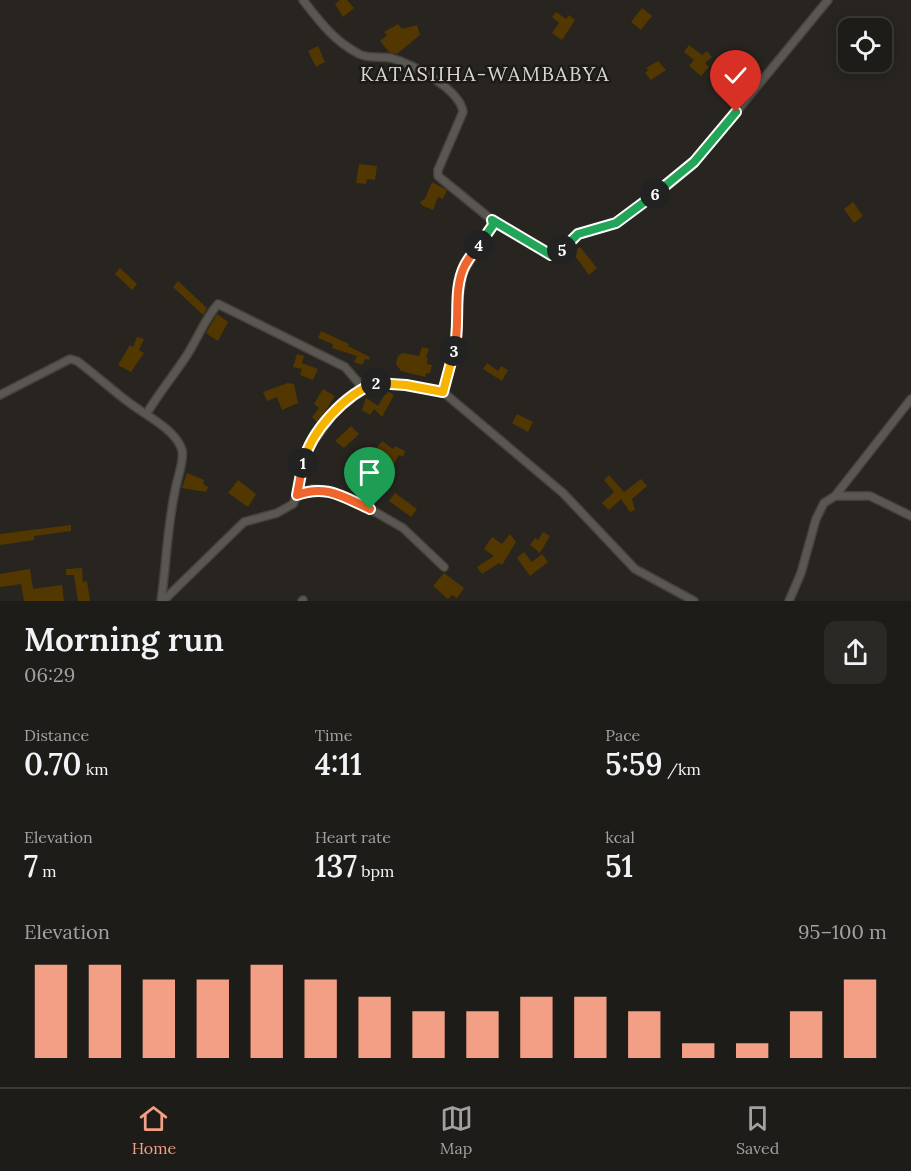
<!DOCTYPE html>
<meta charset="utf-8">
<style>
body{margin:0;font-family:Lora,serif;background:#2b2925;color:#f1f3f6;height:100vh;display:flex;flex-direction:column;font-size:22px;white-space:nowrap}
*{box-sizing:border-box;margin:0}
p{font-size:20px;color:#a1a1a2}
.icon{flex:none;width:33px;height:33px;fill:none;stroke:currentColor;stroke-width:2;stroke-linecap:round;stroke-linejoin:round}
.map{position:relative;height:601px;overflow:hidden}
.side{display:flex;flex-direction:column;background:#1e1c18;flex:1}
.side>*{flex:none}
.tools{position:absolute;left:838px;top:18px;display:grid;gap:12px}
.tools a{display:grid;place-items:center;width:54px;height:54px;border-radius:12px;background:#1e1c18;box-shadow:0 3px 15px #0003,0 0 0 2px #3c3a37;font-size:30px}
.pin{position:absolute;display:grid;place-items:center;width:51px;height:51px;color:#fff;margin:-62px -26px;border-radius:50% 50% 50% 0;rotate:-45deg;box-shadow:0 0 6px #0007}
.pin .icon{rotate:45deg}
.km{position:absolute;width:30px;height:30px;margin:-15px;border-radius:50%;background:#222;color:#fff;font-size:16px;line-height:30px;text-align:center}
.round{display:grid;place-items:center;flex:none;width:63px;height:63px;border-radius:12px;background:#2b2925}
.headline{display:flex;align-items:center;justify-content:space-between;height:102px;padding:0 24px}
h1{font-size:33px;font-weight:600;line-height:45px}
.figures{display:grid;grid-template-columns:repeat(3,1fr);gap:9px;height:102px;padding:6px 24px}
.figures div{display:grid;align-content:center}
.figures b{font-size:30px;font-weight:600}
.figures small{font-size:16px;font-weight:400}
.figures p{font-size:16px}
.chart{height:168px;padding:12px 24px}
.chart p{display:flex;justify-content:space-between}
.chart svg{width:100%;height:108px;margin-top:6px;stroke:#f39f85;stroke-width:6}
.menu{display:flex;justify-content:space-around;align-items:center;height:84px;border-top:2px solid #3c3a37;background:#1e1c18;font-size:16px;color:#a1a1a2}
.menu a{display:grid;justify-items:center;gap:3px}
.menu .active{color:#f39f85}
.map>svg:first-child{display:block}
.building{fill:#523701}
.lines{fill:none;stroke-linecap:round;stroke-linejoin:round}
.minor-casing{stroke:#45423e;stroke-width:10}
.minor{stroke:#5a5651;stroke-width:7}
.split-1-casing{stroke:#fff;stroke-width:12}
.split-2-casing{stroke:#fff;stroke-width:12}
.split-3-casing{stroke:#fff;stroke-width:12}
.split-4-casing{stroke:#fff;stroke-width:12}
.split-5-casing{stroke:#fff;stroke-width:12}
.split-6-casing{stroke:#fff;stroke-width:12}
.split-7-casing{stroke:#fff;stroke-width:12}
.split-1{stroke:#f0652b;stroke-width:8}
.split-2{stroke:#f5b400;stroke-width:8}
.split-3{stroke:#f5b400;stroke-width:8}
.split-4{stroke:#f0652b;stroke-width:8}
.split-5{stroke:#22a559;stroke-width:8}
.split-6{stroke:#22a559;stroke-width:8}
.split-7{stroke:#22a559;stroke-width:8}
.labels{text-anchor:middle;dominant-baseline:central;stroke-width:5;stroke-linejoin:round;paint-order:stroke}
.quarter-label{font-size:20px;letter-spacing:1.5px;fill:#d8d6d3;stroke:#1e1b17}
</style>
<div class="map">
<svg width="911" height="601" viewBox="0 0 911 601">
<rect width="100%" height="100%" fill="#282520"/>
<path class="building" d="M340 0H347L354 8 343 17 335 4Z
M642 8 652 16 641 30 631 22Z
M556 12 566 19 569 15 575 20 562 40 552 33 559 23 552 17Z
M398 24 402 29 417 25 420 35 397 54 389 52 380 41 387 35 384 32Z
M689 45 702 55 707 51 712 57 705 63 709 67 701 76 689 66 694 60 684 52Z
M318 46 325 62 316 67 308 51Z
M658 61 666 70 651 80 645 73 648 70 646 68Z
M359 164 377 166 375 180 367 179 366 184 356 183Z
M432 182 447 190 443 199 438 197 433 210 423 206 420 202 425 199Z
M853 202 863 216 854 223 844 209Z
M580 247 597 268 589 275 573 253Z
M120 268 137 284 132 290 115 274Z
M178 281 207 308 203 315 173 287Z
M217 314 228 322 218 341 206 333Z
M321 331 349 344 348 346 370 357 369 360 365 359 362 365 354 362 357 356 332 348 333 344 318 338Z
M137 337 144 339 139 350 144 353 131 372 118 365 130 345 133 347Z
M422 347 429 349 426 358H428L427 364 432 365 430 373H426L425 377 401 371 396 364 398 356 403 353 419 356Z
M297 354 304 356 302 363 318 369 313 380 300 375 302 369 293 367Z
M487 363 498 371 501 366 508 370 502 381 483 369Z
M288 383 294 384 298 403 282 410 277 397 267 401 263 392Z
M323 389 335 396 318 423 312 417 319 408 314 404Z
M387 391 394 395 382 417 374 409 370 415 362 410 366 398 378 406Z
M517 414 533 422 528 432 512 423Z
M351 426 359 434 344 448 335 441Z
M382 441 393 449 395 446 405 451 403 457 399 455 389 473 383 470 388 461 374 452Z
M187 473 204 480 203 484 208 487 206 492 182 488Z
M609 475 624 492 641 479 647 486 632 499 635 510 630 512 621 499 609 510 602 503 614 492 604 480Z
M238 480 256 494 248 507 228 493Z
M395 493 417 509 411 517 389 501Z
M71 525V531L34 536V540L0 545V534Z
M543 532 550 536 540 553 530 545 535 538 538 540Z
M510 534 516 542 502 565 499 563 482 574 477 567 494 556 484 549 492 537 502 544Z
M524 552 532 562 542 554 548 562 530 576 517 558Z
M82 568 83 582 87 581 90 601H78L74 575H66V569Z
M30 569 33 589 62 585 64 601H24L21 584 0 587V574Z
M444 573 464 588 457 598 452 595 448 599 433 586Z"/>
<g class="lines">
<g class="minor-casing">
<path id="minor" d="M303 0C320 22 334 41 359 54 368 59 381 56 391 58 412 64 460 89 463 112L438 170V176L492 220 555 256 559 254 578 234 616 223 695 162 828 0
M443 392 458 333 457 310 463 272 493 224 492 220
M0 395 70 359 77 361C96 375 113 391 131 404 147 416 176 430 182 450 184 460 179 473 177 482 167 522 167 561 161 601
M147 413C159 393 174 375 187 355 198 338 204 320 218 304L345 367 363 388
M297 495 306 452 333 414 363 388 378 382 443 392 563 493 635 569 694 601
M835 496H870L911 516
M163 601 244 522 277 513 293 504 297 495 313 489 331 491 370 509 403 528 444 567
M302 601 303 600
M789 601 801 573 816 519 824 503 835 496 911 399"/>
</g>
<use href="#minor" class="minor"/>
</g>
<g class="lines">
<g class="split-1-casing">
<path id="split-1" d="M303 463 297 495C326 484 343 497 370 509"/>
</g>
<g class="split-2-casing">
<path id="split-2" d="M303 463C311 431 345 394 376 383"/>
</g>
<g class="split-3-casing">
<path id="split-3" d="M376 383 406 385 443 392 454 351"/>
</g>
<g class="split-4-casing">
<path id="split-4" d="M454 351C461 324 452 290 465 265 469 258 474 251 479 245"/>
</g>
<g class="split-5-casing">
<path id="split-5" d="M479 245 493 225 492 220 551 255 559 254 562 250"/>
</g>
<g class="split-6-casing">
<path id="split-6" d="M562 250 578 234 616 223 655 194"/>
</g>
<g class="split-7-casing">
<path id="split-7" d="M655 194 694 162 736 112"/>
</g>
<use href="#split-1" class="split-1"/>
<use href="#split-2" class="split-2"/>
<use href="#split-3" class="split-3"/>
<use href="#split-4" class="split-4"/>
<use href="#split-5" class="split-5"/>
<use href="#split-6" class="split-6"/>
<use href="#split-7" class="split-7"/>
</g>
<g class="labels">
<g class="quarter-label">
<text x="485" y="73">KATASIIHA-WAMBABYA</text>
</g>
</g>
</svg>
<div class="tools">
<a><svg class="icon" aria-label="locate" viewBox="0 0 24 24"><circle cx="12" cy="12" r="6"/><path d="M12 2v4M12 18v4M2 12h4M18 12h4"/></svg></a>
</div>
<div class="pin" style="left:370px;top:509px;background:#1e9e55"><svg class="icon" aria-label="arrive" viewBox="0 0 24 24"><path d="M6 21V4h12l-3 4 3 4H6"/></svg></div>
<div class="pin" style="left:736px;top:112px;background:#d93025"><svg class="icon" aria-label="check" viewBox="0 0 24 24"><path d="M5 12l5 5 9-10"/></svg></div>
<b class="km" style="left:303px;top:463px">1</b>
<b class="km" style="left:376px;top:383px">2</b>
<b class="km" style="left:454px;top:351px">3</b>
<b class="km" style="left:479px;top:245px">4</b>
<b class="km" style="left:562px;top:250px">5</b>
<b class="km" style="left:655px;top:194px">6</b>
</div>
<section class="side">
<div class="headline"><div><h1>Morning run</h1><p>06:29</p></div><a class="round"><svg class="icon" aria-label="share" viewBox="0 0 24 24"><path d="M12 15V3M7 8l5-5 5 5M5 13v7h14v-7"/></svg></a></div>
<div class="figures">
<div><p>Distance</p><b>0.70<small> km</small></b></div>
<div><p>Time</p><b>4:11</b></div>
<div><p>Pace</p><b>5:59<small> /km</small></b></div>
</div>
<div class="figures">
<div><p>Elevation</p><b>7<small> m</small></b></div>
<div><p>Heart rate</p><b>137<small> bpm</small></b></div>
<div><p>kcal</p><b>51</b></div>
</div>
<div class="chart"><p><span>Elevation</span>95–100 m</p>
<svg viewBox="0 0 160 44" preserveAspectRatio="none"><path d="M5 44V6M15 44V6M25 44V12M35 44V12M45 44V6M55 44V12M65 44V19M75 44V25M85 44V25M95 44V19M105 44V19M115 44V25M125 44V38M135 44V38M145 44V25M155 44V12"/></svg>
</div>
</section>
<nav class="menu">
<a class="active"><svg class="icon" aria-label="home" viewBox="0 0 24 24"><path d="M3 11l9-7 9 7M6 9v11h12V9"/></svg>Home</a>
<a><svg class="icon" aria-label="map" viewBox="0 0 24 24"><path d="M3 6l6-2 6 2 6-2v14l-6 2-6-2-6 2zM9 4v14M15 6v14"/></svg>Map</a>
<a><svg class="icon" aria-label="saved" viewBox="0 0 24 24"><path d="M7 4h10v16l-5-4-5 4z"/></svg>Saved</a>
</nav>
